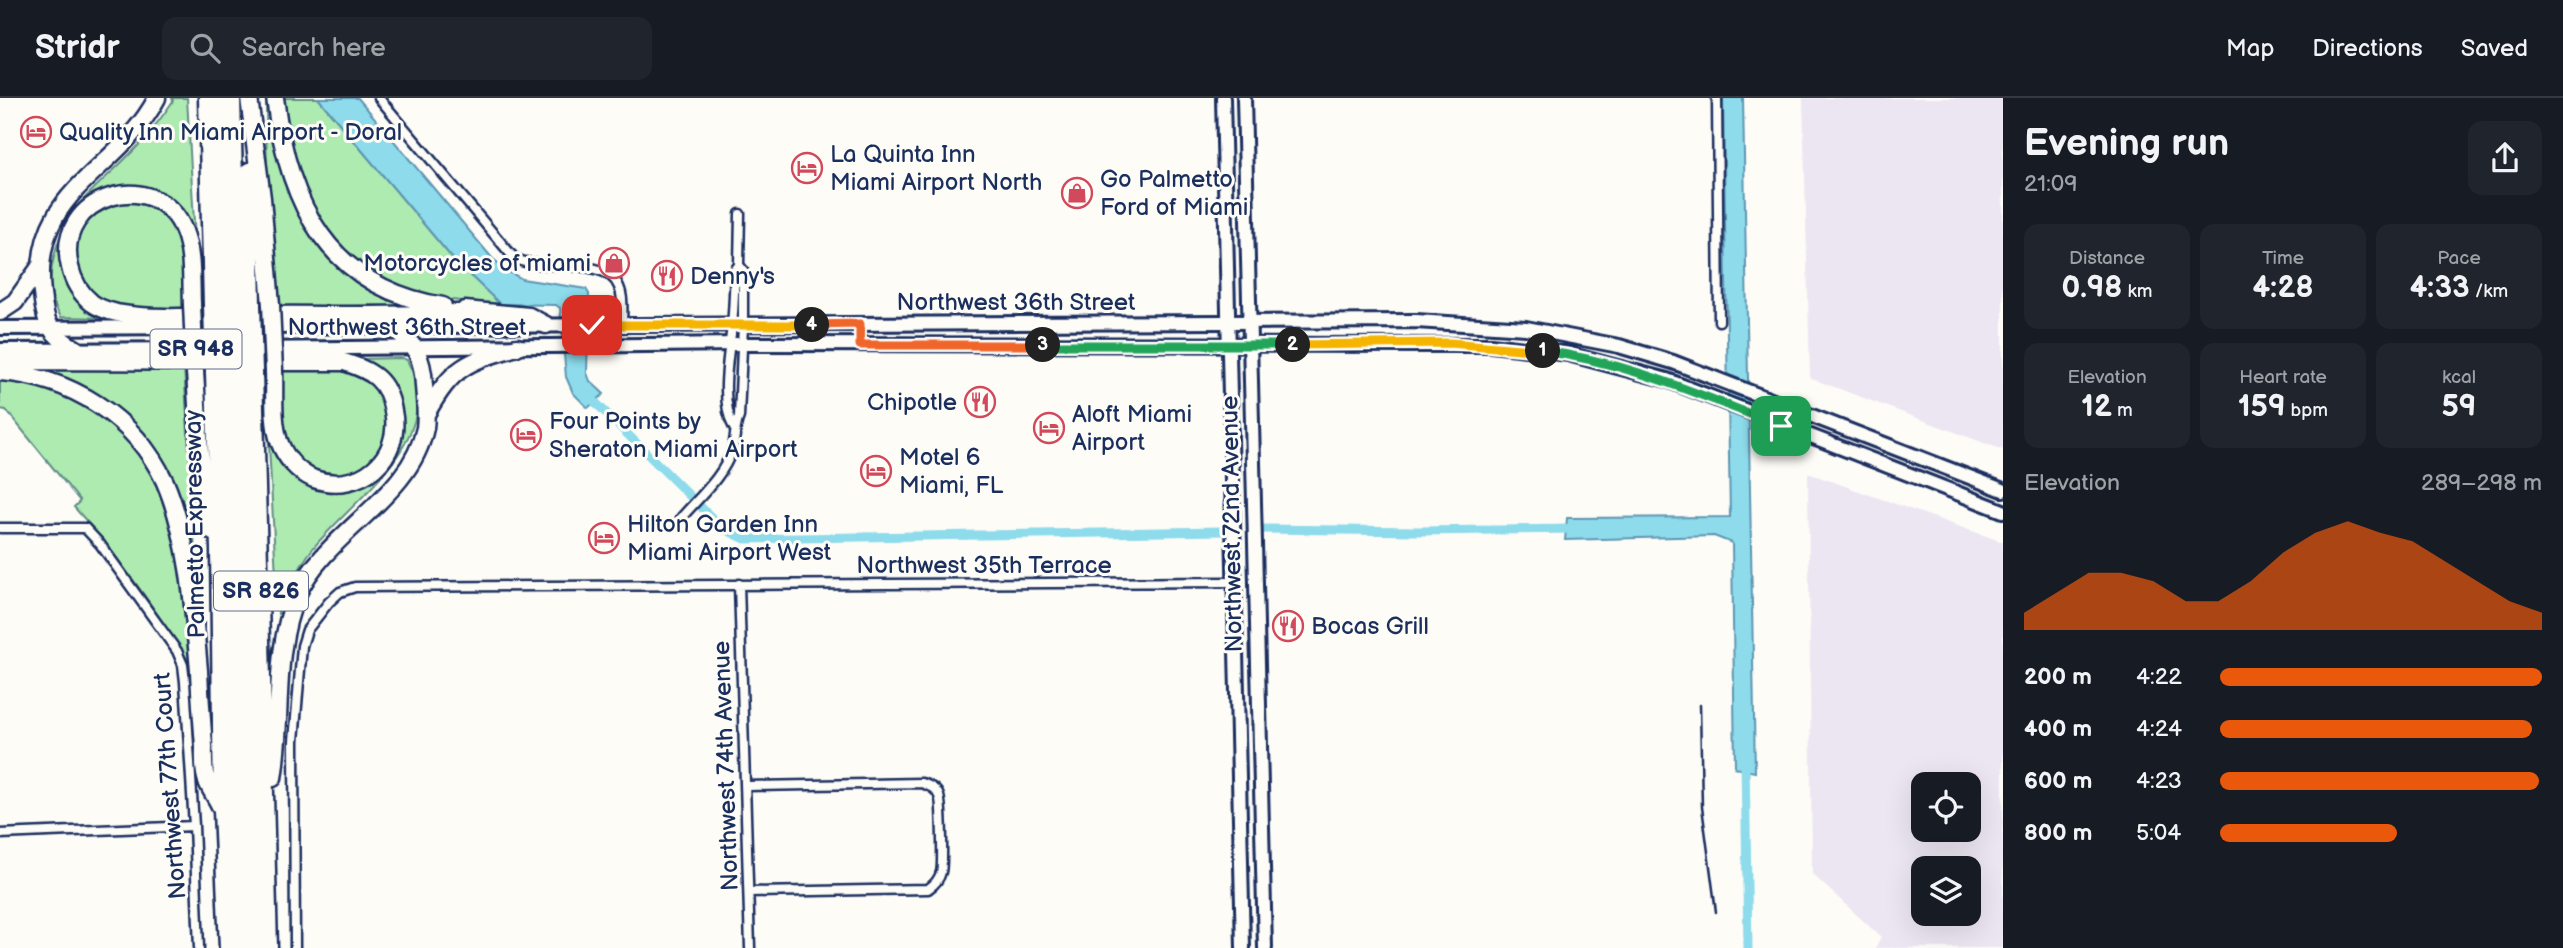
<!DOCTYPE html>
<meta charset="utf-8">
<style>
body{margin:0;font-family:"Balsamiq Sans",sans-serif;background:#20242c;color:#f1f3f6;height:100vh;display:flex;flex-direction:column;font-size:26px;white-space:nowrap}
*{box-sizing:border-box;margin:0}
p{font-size:23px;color:#9ea1a6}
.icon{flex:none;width:38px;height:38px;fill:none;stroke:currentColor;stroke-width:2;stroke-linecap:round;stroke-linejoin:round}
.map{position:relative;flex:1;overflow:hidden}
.drawer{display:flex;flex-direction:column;background:#171b24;width:560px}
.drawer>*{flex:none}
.buttons{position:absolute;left:1911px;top:674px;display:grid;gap:14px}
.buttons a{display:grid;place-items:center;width:70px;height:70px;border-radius:14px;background:#171b24;box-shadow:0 7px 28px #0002;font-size:35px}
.pin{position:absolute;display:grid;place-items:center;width:60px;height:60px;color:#fff;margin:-30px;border-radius:14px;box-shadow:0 4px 10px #0006}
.km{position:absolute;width:35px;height:35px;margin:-18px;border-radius:50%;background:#222;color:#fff;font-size:19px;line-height:35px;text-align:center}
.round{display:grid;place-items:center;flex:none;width:74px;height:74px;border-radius:14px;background:#20242c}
.head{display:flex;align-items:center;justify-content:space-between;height:119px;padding:0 21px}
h1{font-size:38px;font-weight:800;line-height:52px}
.stats{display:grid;grid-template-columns:repeat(3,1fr);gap:10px;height:119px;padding:7px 21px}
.stats div{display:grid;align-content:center;border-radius:14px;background:#20242c;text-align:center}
.stats b{font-size:30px;font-weight:800}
.stats small{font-size:19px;font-weight:400}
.stats p{font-size:19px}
.chart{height:196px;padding:14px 21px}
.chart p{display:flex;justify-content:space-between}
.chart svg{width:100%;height:126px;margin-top:7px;fill:#ea580c;opacity:.7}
ul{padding:0 21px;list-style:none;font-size:23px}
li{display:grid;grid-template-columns:112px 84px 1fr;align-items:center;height:52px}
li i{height:18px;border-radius:9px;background:#ea580c}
header{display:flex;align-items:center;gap:42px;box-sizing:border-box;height:98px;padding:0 35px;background:#171b24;border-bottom:2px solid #363941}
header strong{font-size:33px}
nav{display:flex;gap:38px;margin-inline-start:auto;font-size:24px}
.search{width:490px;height:63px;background:#20242c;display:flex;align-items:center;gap:18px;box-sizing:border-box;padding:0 24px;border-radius:14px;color:#9ea1a6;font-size:26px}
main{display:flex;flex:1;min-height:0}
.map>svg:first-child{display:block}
.built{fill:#ece6f2;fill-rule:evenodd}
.green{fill:#aeebb1;stroke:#648d88;stroke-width:2}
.water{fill:#8ddbeb;stroke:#5f96b3;stroke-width:2}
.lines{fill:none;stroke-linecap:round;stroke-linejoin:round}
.canal{stroke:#8ddbeb;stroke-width:9}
.minor-casing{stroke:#1b2f5e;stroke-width:13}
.secondary-casing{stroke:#1b2f5e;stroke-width:18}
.primary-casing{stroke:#1b2f5e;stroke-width:18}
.motorway-casing{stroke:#1b2f5e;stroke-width:21}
.minor{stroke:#fdfcf7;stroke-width:8}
.secondary{stroke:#fdfcf7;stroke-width:12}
.primary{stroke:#fdfcf7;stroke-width:12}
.motorway{stroke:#fdfcf7;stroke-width:16}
.rail{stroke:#1b2f5e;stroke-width:2.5}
.motorway-bridge-casing{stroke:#1b2f5e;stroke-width:21;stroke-linecap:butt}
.motorway-bridge{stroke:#fdfcf7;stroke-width:16}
.split-1-casing{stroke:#fff;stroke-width:14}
.split-2-casing{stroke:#fff;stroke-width:14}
.split-3-casing{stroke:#fff;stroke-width:14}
.split-4-casing{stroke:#fff;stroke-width:14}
.split-5-casing{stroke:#fff;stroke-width:14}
.split-1{stroke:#22a559;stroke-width:9}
.split-2{stroke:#f5b400;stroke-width:9}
.split-3{stroke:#22a559;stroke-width:9}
.split-4{stroke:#f0652b;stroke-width:9}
.split-5{stroke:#f5b400;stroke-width:9}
.labels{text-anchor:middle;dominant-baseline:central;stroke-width:6;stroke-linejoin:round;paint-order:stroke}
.shield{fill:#fdfcf7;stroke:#5f6c8c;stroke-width:2}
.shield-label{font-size:23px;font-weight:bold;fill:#1b2f5e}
.poi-label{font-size:24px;fill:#1b2f5e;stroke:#fdfcf7;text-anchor:start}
.street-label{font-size:24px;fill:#1b2f5e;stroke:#fdfcf7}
</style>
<header>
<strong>Stridr</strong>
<div class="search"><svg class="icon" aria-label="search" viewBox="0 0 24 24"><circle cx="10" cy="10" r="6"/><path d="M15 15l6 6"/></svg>Search here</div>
<nav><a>Map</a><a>Directions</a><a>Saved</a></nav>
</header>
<main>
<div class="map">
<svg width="2003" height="850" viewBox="0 0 2003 850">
<rect width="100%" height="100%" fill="#fdfcf7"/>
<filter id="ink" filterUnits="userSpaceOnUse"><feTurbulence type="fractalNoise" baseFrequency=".0143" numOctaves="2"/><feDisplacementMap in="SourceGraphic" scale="14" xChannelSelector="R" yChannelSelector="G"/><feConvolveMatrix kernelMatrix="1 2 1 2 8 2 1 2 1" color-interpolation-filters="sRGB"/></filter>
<g filter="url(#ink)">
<path class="built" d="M1803 0H2003V352L1810 280Z
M1808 375 2003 444V850H1875L1881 839 1812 776ZM1923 686H1969V732H1923ZM1923 770H1969V816H1923Z"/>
<path class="green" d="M172 0H187L195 142C191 134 188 124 183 117 168 95 119 79 96 98 89 103 68 143 62 153L110 220 61 219C49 199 48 186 53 163 64 109 93 94 129 57 146 41 160 22 173 3Z
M266 0H269C273 26 274 54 283 80 295 116 320 158 353 179 372 191 392 199 412 207V210L276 211 267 91Z
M281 0H318L453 161 500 206C416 204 349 181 309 103 305 95 299 87 296 79 288 55 286 25 281 0Z
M120 102C128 103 139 102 147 105 190 125 183 172 185 212 164 211 127 214 108 205 75 189 62 138 95 114 102 109 112 106 120 102Z
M402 260 407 262C449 338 356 399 314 449 298 469 289 491 280 515L278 516 268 328 303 382 379 376C400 352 413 318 393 289 385 278 369 269 358 261Z
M184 269 198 506 191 453 176 386 137 333 95 296 62 281 38 273 40 270Z
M280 271C301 271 341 266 359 276 419 311 376 404 314 371 306 367 295 359 291 350 279 327 281 296 280 271Z
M0 281C90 287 151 345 174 430 178 446 179 463 180 478 184 508 188 539 192 569 156 513 119 458 74 409L80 403 6 312 0 311Z"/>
<path class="water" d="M318 0H358L492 160 509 174 522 181 586 191 589 196 587 275 590 283 604 296 588 310 573 295 566 279 560 210 556 207 500 206 453 161Z
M1723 0H1743L1755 674 1735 670 1732 445 1714 438 1565 442 1567 420 1730 419Z"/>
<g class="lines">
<path class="canal" d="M587 296 722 430 745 441 1224 433
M1262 431 1418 433 1575 431
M1745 663 1748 850"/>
<g class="minor-casing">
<path id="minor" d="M379 0 514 160C541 175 606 156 619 189 624 200 622 216 622 227
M1717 0 1719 223
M734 330C719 303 729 257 732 227 734 209 734 190 735 172L739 167 740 116
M681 420C699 399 723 379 732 352 736 341 734 330 739 319L743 227V172L739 167
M0 430H85L100 446 177 553 183 567 185 584 194 728 199 850
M739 486 750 850
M747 688 922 685C929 688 936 690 939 698 942 703 943 768 941 774 939 782 934 787 928 791L749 794
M0 736 194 728
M295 850 294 643 302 548 307 532 329 504 340 494 355 489 1234 484"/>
</g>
<g class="secondary-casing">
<path id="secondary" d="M1223 0 1243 850
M1244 0 1265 850"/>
</g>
<g class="primary-casing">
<path id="primary" d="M247 229 1416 223 1526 230 1619 248 1673 264 2003 392
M0 230 221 229
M247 251 742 246 1491 247 1568 256 1667 282 2003 413
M0 252 222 251"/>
</g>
<g class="motorway-casing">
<path id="motorway" d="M207 0 212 207
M220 0 225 207
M232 0 237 207
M249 0 262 100 271 207
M275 0C288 106 328 189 443 208
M249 73 252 207
M192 207C191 183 193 156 184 133 158 66 52 97 70 169 73 183 81 196 92 205 99 210 108 213 117 215 161 223 210 217 255 217 327 216 401 219 473 214
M465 212 529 218 546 227
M0 214 15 204 39 170
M76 251C49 236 45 225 42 195 30 90 116 78 157 0
M0 263 344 264C356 268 368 272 377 280 387 289 391 301 393 313 403 360 359 397 314 381 297 374 285 359 279 343 272 321 275 295 274 273
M239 273 254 850
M254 273 269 850
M0 274C70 279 135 319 165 384 189 440 194 513 199 573 200 598 202 623 204 648 204 658 203 670 206 680 208 689 216 699 220 708
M195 274 203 404 213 434
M214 274 219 451 222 713 228 850
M227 274 240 850
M426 316C453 268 466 264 517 249
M273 680C283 620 272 554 297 497 326 433 411 400 425 330 427 316 425 302 424 288 423 260 415 242 389 229"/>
</g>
<use href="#minor" class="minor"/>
<use href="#secondary" class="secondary"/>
<use href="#primary" class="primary"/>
<use href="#motorway" class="motorway"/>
<path class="rail" d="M1700 607 1702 709 1716 814"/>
<g class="motorway-bridge-casing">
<path id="motorway-bridge" d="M192 207 195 274
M212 207 214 274
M225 207 227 274
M237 207 239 273
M252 207 254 273
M271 207 274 273"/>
</g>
<use href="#motorway-bridge" class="motorway-bridge"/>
</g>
</g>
<g class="lines" filter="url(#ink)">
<g class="split-1-casing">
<path id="split-1" d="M1543 253C1628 264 1702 298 1781 328"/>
</g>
<g class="split-2-casing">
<path id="split-2" d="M1293 247 1450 245 1543 253"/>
</g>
<g class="split-3-casing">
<path id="split-3" d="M1043 247H1293"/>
</g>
<g class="split-4-casing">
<path id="split-4" d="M812 227 860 226V247H1043"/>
</g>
<g class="split-5-casing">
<path id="split-5" d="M592 227H812"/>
</g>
<use href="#split-1" class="split-1"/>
<use href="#split-2" class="split-2"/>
<use href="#split-3" class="split-3"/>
<use href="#split-4" class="split-4"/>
<use href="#split-5" class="split-5"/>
</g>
<defs>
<g id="hotel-ring" transform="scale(1.575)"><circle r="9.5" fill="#fdfcf7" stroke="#d1495b" stroke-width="1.5"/><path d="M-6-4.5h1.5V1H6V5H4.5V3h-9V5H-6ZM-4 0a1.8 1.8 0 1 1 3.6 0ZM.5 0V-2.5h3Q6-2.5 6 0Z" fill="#d1495b"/></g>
<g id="shop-ring" transform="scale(1.575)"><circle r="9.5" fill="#fdfcf7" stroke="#d1495b" stroke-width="1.5"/><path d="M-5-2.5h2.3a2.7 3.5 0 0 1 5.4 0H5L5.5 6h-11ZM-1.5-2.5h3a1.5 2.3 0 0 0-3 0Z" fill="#d1495b"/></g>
<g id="restaurant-ring" transform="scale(1.575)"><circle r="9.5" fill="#fdfcf7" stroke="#d1495b" stroke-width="1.5"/><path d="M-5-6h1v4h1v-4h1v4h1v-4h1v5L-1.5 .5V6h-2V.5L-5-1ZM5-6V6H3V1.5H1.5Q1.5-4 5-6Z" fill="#d1495b"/></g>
</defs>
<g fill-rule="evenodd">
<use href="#hotel-ring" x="36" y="34"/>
<use href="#hotel-ring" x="807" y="70"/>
<use href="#shop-ring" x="1077" y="95"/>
<use href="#shop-ring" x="614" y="165"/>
<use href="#restaurant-ring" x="667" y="178"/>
<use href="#restaurant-ring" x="980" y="304"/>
<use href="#hotel-ring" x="1049" y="330"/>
<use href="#hotel-ring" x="526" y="337"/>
<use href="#hotel-ring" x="876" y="373"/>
<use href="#hotel-ring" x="604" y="440"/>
<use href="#restaurant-ring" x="1288" y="528"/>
</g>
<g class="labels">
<g class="shield">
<rect x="150.5" y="231.5" width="91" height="39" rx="5"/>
<rect x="214" y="473.5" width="94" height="39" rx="5"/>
</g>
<g class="shield-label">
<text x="196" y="251">SR 948</text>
<text x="261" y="493">SR 826</text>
</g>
<g class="poi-label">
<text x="59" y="34">Quality Inn Miami Airport - Doral</text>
<text x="830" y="56">La Quinta Inn<tspan x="830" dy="28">Miami Airport North</tspan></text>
<text x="1100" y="81">Go Palmetto<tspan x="1100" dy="28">Ford of Miami</tspan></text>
<text x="591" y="165" text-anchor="end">Motorcycles of miami</text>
<text x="690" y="178">Denny's</text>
<text x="957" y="304" text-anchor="end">Chipotle</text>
<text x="1072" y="316">Aloft Miami<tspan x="1072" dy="28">Airport</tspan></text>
<text x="549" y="323">Four Points by<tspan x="549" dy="28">Sheraton Miami Airport</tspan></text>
<text x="899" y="359">Motel 6<tspan x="899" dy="28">Miami, FL</tspan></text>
<text x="627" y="426">Hilton Garden Inn<tspan x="627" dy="28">Miami Airport West</tspan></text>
<text x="1311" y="528">Bocas Grill</text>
</g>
<g class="street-label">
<text x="1016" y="204">Northwest 36th Street</text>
<text x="407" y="229">Northwest 36th Street</text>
<text transform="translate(195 426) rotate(-91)">Palmetto Expressway</text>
<text transform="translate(1232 426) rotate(-91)">Northwest 72nd Avenue</text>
<text x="984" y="467">Northwest 35th Terrace</text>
<text transform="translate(726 668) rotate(-92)">Northwest 74th Avenue</text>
<text transform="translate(170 688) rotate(-94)">Northwest 77th Court</text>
</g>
</g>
</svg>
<div class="buttons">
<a><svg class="icon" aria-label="locate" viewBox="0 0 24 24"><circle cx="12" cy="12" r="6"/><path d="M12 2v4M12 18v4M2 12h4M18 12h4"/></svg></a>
<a><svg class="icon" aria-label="layers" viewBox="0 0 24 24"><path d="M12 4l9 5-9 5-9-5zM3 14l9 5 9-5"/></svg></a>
</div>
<div class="pin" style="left:1781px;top:328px;background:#1e9e55"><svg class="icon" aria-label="arrive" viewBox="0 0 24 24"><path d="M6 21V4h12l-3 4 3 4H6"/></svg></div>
<div class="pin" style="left:592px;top:227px;background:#d93025"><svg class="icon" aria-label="check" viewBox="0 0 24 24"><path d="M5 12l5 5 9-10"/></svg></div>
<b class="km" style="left:1543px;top:253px">1</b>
<b class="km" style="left:1293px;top:247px">2</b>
<b class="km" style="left:1043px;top:247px">3</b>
<b class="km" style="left:812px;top:227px">4</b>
</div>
<section class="drawer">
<div class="head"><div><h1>Evening run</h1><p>21:09</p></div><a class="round"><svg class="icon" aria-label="share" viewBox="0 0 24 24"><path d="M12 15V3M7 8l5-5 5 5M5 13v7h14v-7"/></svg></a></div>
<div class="stats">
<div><p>Distance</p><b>0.98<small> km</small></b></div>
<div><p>Time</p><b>4:28</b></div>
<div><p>Pace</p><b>4:33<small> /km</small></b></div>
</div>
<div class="stats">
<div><p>Elevation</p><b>12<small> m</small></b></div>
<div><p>Heart rate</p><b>159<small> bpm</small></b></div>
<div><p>kcal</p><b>59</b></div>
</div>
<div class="chart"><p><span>Elevation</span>289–298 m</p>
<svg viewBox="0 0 160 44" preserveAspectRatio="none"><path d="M0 44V38L10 31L20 24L30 24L40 27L50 34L60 34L70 27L80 17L90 10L100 6L110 10L120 13L130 20L140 27L150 34L160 38V44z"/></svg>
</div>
<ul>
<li><b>200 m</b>4:22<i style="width:100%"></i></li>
<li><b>400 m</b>4:24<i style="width:97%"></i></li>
<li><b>600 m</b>4:23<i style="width:99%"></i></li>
<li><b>800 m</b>5:04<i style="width:55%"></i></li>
</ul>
</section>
</main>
